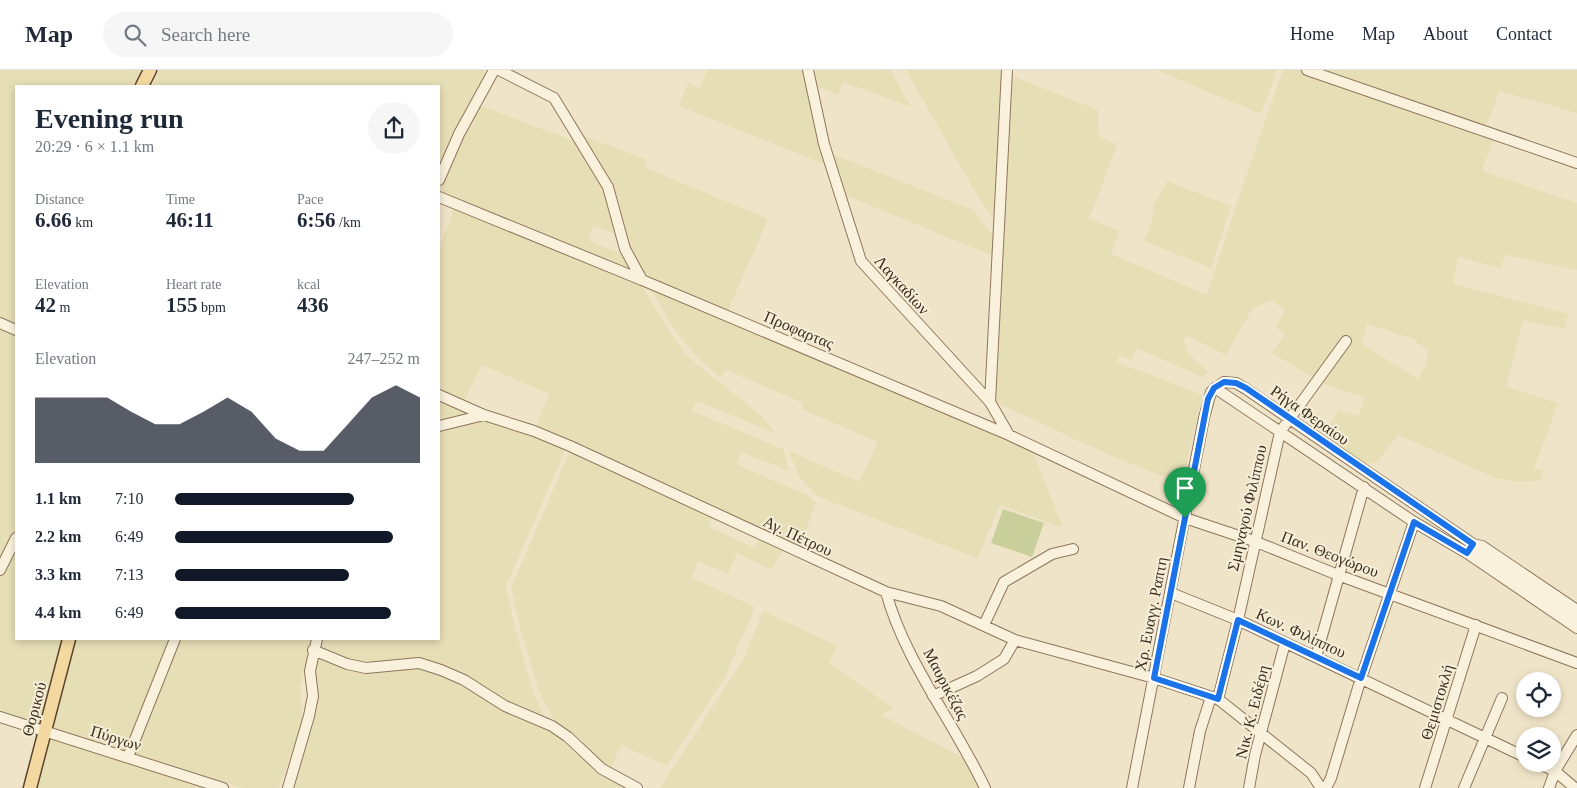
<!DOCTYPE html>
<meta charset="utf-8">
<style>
body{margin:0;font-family:Georgia,serif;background:#f6f6f7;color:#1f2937;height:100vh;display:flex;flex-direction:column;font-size:19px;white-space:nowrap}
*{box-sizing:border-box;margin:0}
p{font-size:16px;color:#747a83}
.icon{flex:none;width:28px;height:28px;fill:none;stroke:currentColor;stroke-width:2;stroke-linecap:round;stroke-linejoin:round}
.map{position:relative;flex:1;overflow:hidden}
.details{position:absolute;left:15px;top:15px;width:425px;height:555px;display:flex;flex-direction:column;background:#fff;border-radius:0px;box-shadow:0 2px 8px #0003}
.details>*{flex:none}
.buttons{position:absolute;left:1516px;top:602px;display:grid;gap:10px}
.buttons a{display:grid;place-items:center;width:45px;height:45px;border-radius:50%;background:#fff;box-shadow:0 2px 8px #0003;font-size:25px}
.pin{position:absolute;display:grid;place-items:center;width:42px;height:42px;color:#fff;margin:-51px -21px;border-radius:50% 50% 50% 0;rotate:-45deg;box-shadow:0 0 5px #0007}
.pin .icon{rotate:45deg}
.round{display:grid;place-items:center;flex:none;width:52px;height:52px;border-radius:26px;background:#f6f6f7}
.summary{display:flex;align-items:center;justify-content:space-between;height:85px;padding:0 20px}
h1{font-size:28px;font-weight:800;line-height:38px}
.figures{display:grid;grid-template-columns:repeat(3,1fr);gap:8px;height:85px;padding:5px 20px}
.figures div{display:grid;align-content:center}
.figures b{font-size:21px;font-weight:800}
.figures small{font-size:14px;font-weight:400}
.figures p{font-size:14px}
.chart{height:140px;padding:10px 20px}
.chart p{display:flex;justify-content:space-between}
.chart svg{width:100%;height:90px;margin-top:5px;fill:#111827;opacity:.7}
ul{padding:0 20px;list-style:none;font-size:16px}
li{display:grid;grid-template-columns:80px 60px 1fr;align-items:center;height:38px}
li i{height:12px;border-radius:6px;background:#111827}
header{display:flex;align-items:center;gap:30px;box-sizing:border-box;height:70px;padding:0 25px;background:#fff;border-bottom:1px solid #e0e1e3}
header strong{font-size:24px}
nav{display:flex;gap:28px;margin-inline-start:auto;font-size:18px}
.search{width:350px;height:45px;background:#f6f6f7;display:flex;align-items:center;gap:12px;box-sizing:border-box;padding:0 18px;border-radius:28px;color:#747a83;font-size:19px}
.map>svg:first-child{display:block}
.farmland{fill:#e6deb5;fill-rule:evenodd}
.green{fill:#c9cf9b}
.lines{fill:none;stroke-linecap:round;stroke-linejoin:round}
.minor-casing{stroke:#8d765c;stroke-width:12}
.major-casing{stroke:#5b4430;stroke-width:15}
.minor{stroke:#faf1dc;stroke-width:10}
.major{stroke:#f3d9a0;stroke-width:12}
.route-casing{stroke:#fff;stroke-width:10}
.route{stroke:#1a73e8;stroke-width:6}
.labels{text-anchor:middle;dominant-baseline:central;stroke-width:4;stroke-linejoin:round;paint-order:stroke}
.street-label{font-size:16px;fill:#3d2e20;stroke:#f7eed8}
</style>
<header>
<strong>Map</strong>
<div class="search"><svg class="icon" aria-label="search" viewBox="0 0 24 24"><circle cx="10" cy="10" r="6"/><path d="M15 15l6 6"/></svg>Search here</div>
<nav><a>Home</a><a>Map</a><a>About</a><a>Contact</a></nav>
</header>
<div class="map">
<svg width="1577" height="718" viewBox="0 0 1577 718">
<rect width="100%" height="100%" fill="#f0e4c8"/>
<path class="farmland" d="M0 0H143L135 16H16V569H64L40 655 0 643Z
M159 0H484L485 6 439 99V16H152Z
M707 0H803L824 94 679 36 688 13 700 18Z
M809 0H890L911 37 843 12 838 25 813 15Z
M906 0H1003L993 148 978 127Z
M1157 0H1277L1261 44Z
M1283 0H1577V43L1500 21 1482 64 1494 69 1482 101 1577 133V200L1505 185 1501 198 1458 187 1453 214 1568 244 1565 259 1523 250 1506 317 1558 333 1534 398 1544 401 1541 410 1518 412 1496 408 1398 365 1377 392 1367 394 1323 366 1339 340 1359 346 1365 328 1326 315 1272 283 1285 263 1276 258 1285 239 1270 230 1252 239 1226 285 1185 265 1184 272 1189 284 1208 302 1204 308 1137 278 1131 290 1119 285 1117 292 1202 325 1182 414 1107 384 993 331 1010 5 1098 40V62L1102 68 1117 75 1089 149 1120 161 1111 184 1207 225 1237 132ZM1367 254 1413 269 1427 280V294L1418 309 1362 274Z
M478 35 574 71 603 117 615 164 593 156 588 170 621 184 633 204 439 124V114Z
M584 66 647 90 644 97 768 149 727 243 643 206 627 179 620 135 612 111Z
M830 83 973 140 993 165V186L843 124Z
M1167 111 1231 136 1211 198 1144 171 1154 145 1152 139Z
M454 139 640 213 672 265 686 285 759 344 777 364 697 331 692 341 783 379 789 401 741 382 736 394 807 425 816 433 800 477 536 358 549 324 482 295 464 331 439 320V178Z
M649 217 1032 381 1062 454 1061 457 1000 435 977 488 819 427 799 407 789 381 860 412 877 372 802 339 803 333 727 300 720 307 698 288 677 263Z
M439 327 566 378 506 516 514 554 533 623 543 642 544 646 541 648 416 590 361 593 318 579 319 569H439Z
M571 379 713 445 708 457 755 478 760 469 783 479 772 500 737 483 728 504 698 491 691 507 755 537 726 605 667 696 621 675 610 701 557 654 539 622 521 561 511 518Z
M763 541 837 576 829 593 893 638 881 645 964 688 980 718H660L745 587Z
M75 569H313L300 615 302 655 279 718H243L53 658Z
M315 587 323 588 341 595 418 597 454 609 550 660 584 691 631 718H291Z
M47 666 209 718H34Z"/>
<path class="green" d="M1003 439 1044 453 1032 487 991 473Z"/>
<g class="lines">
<g class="minor-casing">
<path id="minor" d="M499 0 554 28 608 117 625 179 642 210 1009 365 1185 448 1254 471 1338 505 1577 593
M808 0 824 74 861 191 990 332 1009 365
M1307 0 1577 93
M439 110 459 64 494 0
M439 127 642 210
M0 253 16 260
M1215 318 1414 452 1467 483 1577 558
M439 325 484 345 534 361 570 376 886 522 941 536 1015 570 1154 608 1218 629 1311 703 1321 718
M990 332 1007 0
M439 356 484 345
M1475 477 1477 481 1577 549
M0 500 16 468
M886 522C904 590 955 654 985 718
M1171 523 1238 550 1525 687
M984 555 1004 512 1052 484 1073 479
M313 580 347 594 366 598 419 593 441 600 464 610 505 636 552 656 568 667 602 699 637 718
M1316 587 1364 417
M933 626 977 606 1004 589 1015 570
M1218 629 1238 550 1280 362 1346 271
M0 647 223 718
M128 687 175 569
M1539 694 1555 701 1575 718
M288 718 309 646 313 626 310 601 317 569
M1132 718 1204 348 1211 322 1224 312 1236 313 1246 319 1473 474 1482 476 1577 540
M1189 718 1200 661 1211 627
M1249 718 1255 685 1285 573
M1326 718 1331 708 1361 608 1414 452
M1425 718 1476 555
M1464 718 1502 628
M1549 718 1555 701 1577 665"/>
</g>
<g class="major-casing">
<path id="major" d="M142 16 150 0
M30 718 69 569"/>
</g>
<use href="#minor" class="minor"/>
<use href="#major" class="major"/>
</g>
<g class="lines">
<g class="route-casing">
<path id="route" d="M1224 312 1236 313 1246 318 1473 474 1467 483 1414 452 1361 608 1238 550 1218 629 1154 608 1208 329 1214 318Z"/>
</g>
<use href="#route" class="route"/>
</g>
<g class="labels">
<g class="street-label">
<text transform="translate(902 215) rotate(48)">Λαγκαδίων</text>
<text transform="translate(799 260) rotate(23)">Προφαρτας</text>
<text transform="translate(1310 345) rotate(35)">Ρήγα Φεραίου</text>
<text transform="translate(1247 438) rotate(-77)">Σμηναγού Φιλίππου</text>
<text transform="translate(798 466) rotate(25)">Αγ. Πέτρου</text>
<text transform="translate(1330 484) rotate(21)">Παν. Θεογώρου</text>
<text transform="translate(1151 544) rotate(-79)">Χρ. Ευαγγ. Ραπτη</text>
<text transform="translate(1301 563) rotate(25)">Κων. Φιλίππου</text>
<text transform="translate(946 614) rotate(62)">Μαυρικέζας</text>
<text transform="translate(1437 632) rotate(-73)">Θεμιστοκλή</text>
<text transform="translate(34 639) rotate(-75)">Θορικού</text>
<text transform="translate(1252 642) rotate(-76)">Νικ. Κ. Ειδέρη</text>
<text transform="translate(116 668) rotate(17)">Πύργων</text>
</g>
</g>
</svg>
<div class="buttons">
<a><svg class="icon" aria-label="locate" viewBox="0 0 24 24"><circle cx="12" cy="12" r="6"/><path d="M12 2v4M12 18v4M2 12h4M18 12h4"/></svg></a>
<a><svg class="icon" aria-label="layers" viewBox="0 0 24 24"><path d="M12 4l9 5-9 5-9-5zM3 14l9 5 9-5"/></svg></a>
</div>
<div class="pin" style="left:1185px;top:448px;background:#1e9e55"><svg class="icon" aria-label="arrive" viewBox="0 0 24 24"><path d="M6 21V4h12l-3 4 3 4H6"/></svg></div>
<section class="details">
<div class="summary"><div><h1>Evening run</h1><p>20:29 · 6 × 1.1 km</p></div><a class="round"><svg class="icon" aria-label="share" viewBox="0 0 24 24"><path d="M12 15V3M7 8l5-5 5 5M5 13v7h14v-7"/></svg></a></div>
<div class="figures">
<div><p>Distance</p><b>6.66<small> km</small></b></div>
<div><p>Time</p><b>46:11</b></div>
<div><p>Pace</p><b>6:56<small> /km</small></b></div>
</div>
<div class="figures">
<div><p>Elevation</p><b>42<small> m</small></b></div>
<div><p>Heart rate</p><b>155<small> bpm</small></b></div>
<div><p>kcal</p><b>436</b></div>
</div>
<div class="chart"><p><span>Elevation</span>247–252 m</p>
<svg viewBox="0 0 160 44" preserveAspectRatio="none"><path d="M0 44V12L10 12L20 12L30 12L40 19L50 25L60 25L70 19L80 12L90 19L100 32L110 38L120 38L130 25L140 12L150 6L160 12V44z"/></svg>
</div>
<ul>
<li><b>1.1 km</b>7:10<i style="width:73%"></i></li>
<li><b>2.2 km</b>6:49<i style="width:89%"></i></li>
<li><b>3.3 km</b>7:13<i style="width:71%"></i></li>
<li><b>4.4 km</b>6:49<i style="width:88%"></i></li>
</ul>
</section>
</div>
